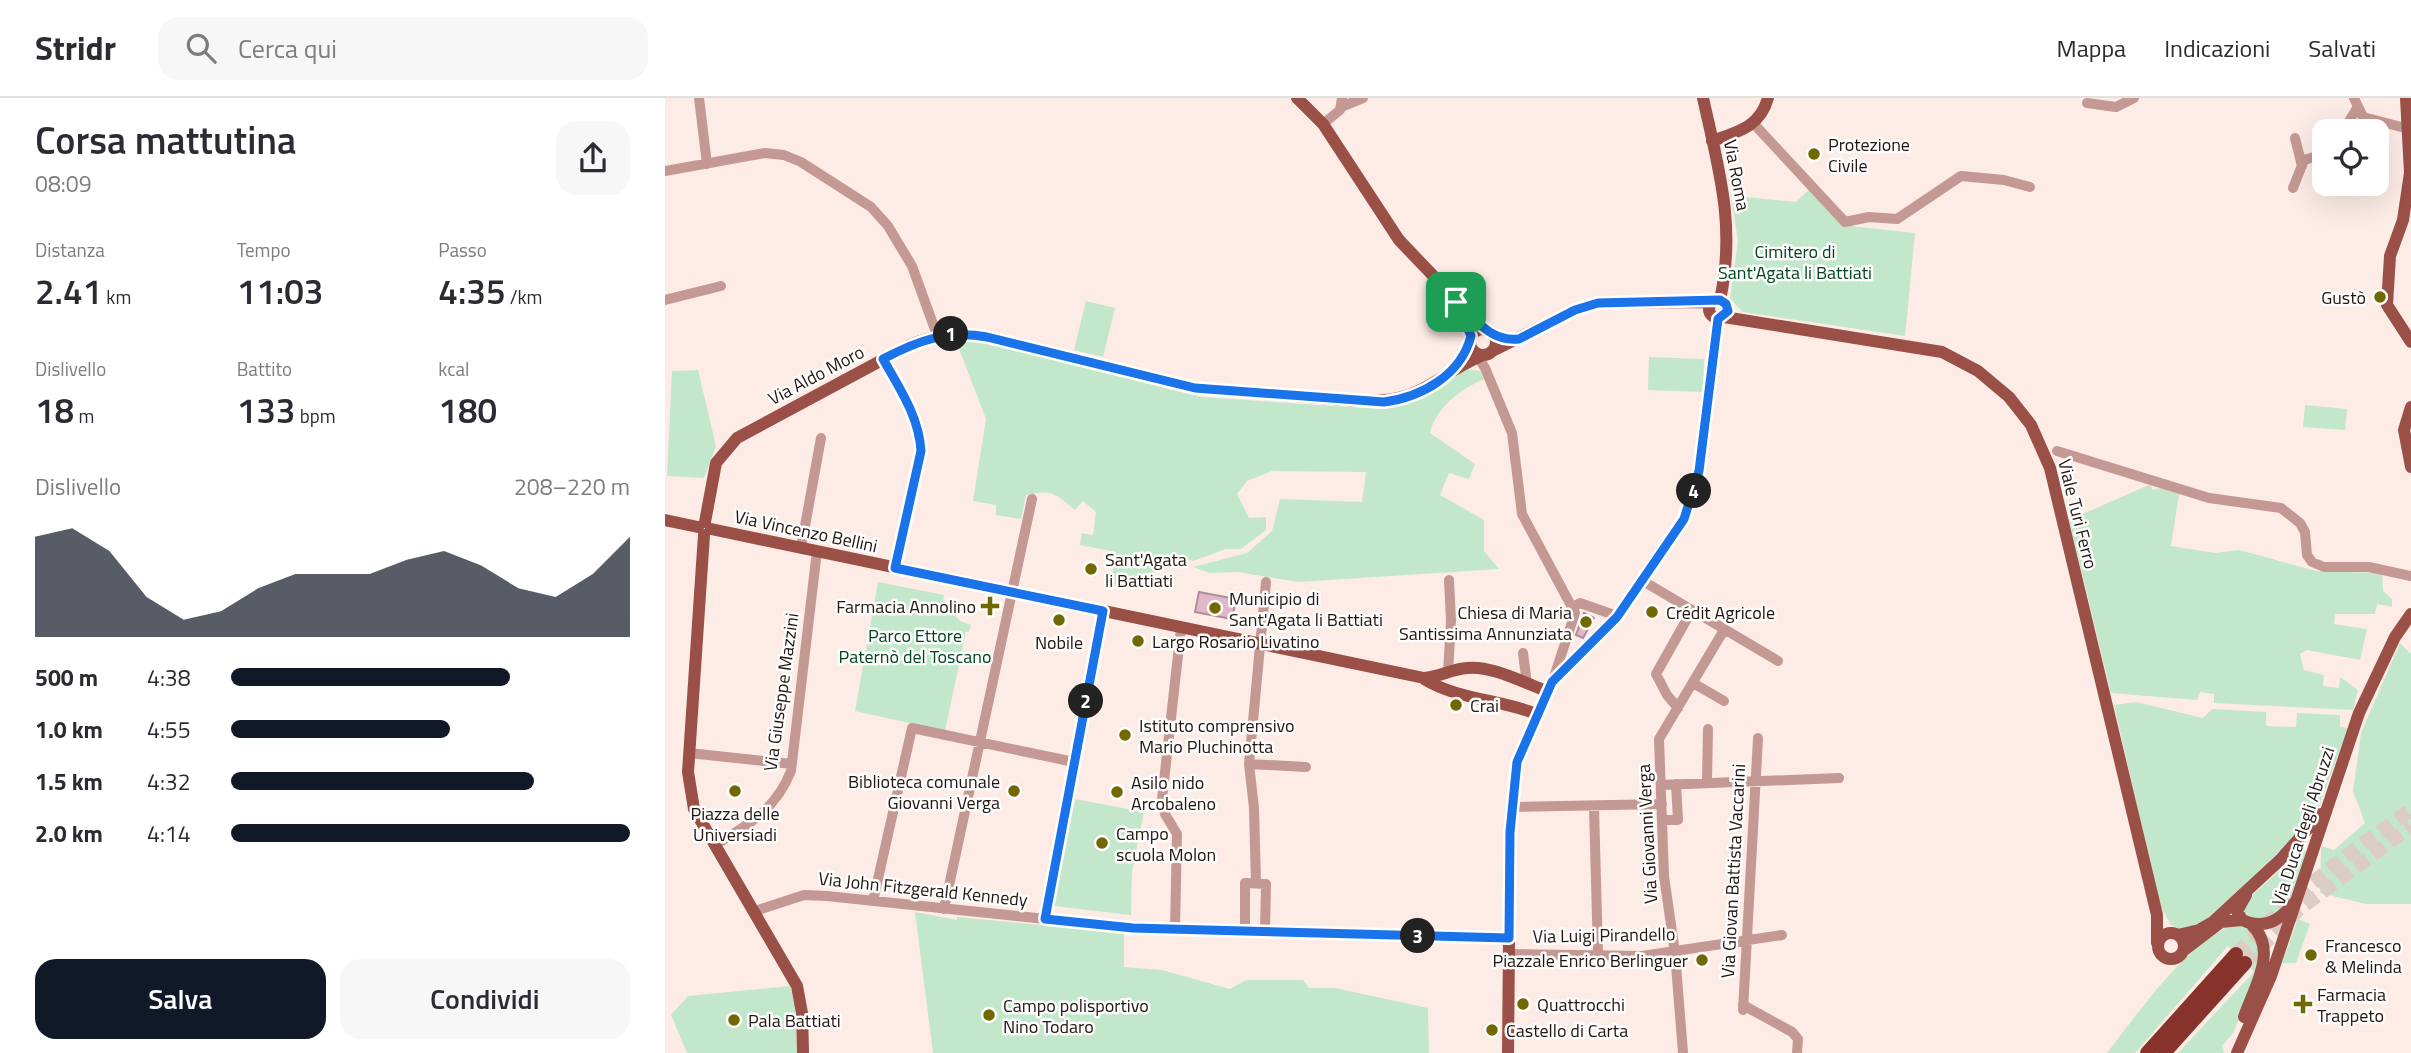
<!DOCTYPE html>
<html lang="it">
<meta charset="utf-8">
<style>
body{margin:0;font-family:"Titillium Web",sans-serif;background:#f7f7f7;color:#2b2b33;height:100vh;display:flex;flex-direction:column;font-size:26px;white-space:nowrap}
*{box-sizing:border-box;margin:0}
p{font-size:23px;color:#7c7c81}
.icon{flex:none;width:38px;height:38px;fill:none;stroke:currentColor;stroke-width:2;stroke-linecap:round;stroke-linejoin:round}
.map{position:relative;flex:1;overflow:hidden}
.details{display:flex;flex-direction:column;background:#fff;width:665px}
.details>*{flex:none}
.controls{position:absolute;left:1647px;top:21px;display:grid;gap:14px}
.controls a{display:grid;place-items:center;width:77px;height:77px;border-radius:14px;background:#fff;box-shadow:0 7px 28px #0002;font-size:35px}
.pin{position:absolute;display:grid;place-items:center;width:60px;height:60px;color:#fff;margin:-30px;border-radius:14px;box-shadow:0 4px 10px #0006}
.km{position:absolute;width:35px;height:35px;margin:-18px;border-radius:50%;background:#222;color:#fff;font-size:19px;line-height:35px;text-align:center}
.round{display:grid;place-items:center;flex:none;width:74px;height:74px;border-radius:21px;background:#f7f7f7}
.head{display:flex;align-items:center;justify-content:space-between;height:119px;padding:0 35px}
h1{font-size:38px;font-weight:600;line-height:52px}
.stats{display:grid;grid-template-columns:repeat(3,1fr);gap:10px;height:119px;padding:7px 35px}
.stats div{display:grid;align-content:center}
.stats b{font-size:35px;font-weight:600}
.stats small{font-size:19px;font-weight:400}
.stats p{font-size:19px}
.chart{height:196px;padding:14px 35px}
.chart p{display:flex;justify-content:space-between}
.chart svg{width:100%;height:126px;margin-top:7px;fill:#111827;opacity:.7}
.action{display:flex;gap:14px;margin-top:auto;padding:14px 35px}
.action a{flex:1;height:80px;border-radius:21px;background:#111827;color:#fff;font-size:28px;font-weight:600;line-height:80px;text-align:center}
.action a+a{background:#f7f7f7;color:#2b2b33}
ul{padding:0 35px;list-style:none;font-size:23px}
li{display:grid;grid-template-columns:112px 84px 1fr;align-items:center;height:52px}
li i{height:18px;border-radius:9px;background:#111827}
header{display:flex;align-items:center;gap:42px;box-sizing:border-box;height:98px;padding:0 35px;background:#fff;border-bottom:2px solid #e1e1e2}
header strong{font-size:33px}
nav{display:flex;gap:38px;margin-inline-start:auto;font-size:24px}
.search{width:490px;height:63px;background:#f7f7f7;display:flex;align-items:center;gap:18px;box-sizing:border-box;padding:0 24px;border-radius:21px;color:#7c7c81;font-size:26px}
main{display:flex;flex:1;min-height:0}
.map>svg:first-child{display:block}
.green{fill:#c3e7cb}
.building{fill:#e0b8c8;stroke:#b08b9a;stroke-width:2}
.lines{fill:none;stroke-linecap:round;stroke-linejoin:round}
.highway-tunnel{stroke:#dbccc5;stroke-width:14;stroke-dasharray:14 7;stroke-linecap:butt}
.minor{stroke:#c59993;stroke-width:10}
.major{stroke:#9a4f47;stroke-width:12}
.highway{stroke:#88322c;stroke-width:14}
.route-casing{stroke:#fff;stroke-width:14}
.route{stroke:#1a73e8;stroke-width:9}
.poi-dot{fill:#716900;stroke:#fdfdfd;stroke-width:2.5}
.labels{text-anchor:middle;dominant-baseline:central;stroke-width:5;stroke-linejoin:round;paint-order:stroke}
.poi-label{font-size:18px;fill:#22150f;stroke:#fdfdfd;text-anchor:start}
.street-label{font-size:18px;fill:#22150f;stroke:#fdfdfd}
.park-label{font-size:18px;fill:#01451f;stroke:#fdfdfd}
</style>
<header>
<strong>Stridr</strong>
<div class="search"><svg class="icon" aria-label="search" viewBox="0 0 24 24"><circle cx="10" cy="10" r="6"/><path d="M15 15l6 6"/></svg>Cerca qui</div>
<nav><a>Mappa</a><a>Indicazioni</a><a>Salvati</a></nav>
</header>
<main>
<section class="details">
<div class="head"><div><h1>Corsa mattutina</h1><p>08:09</p></div><a class="round"><svg class="icon" aria-label="share" viewBox="0 0 24 24"><path d="M12 15V3M7 8l5-5 5 5M5 13v7h14v-7"/></svg></a></div>
<div class="stats">
<div><p>Distanza</p><b>2.41<small> km</small></b></div>
<div><p>Tempo</p><b>11:03</b></div>
<div><p>Passo</p><b>4:35<small> /km</small></b></div>
</div>
<div class="stats">
<div><p>Dislivello</p><b>18<small> m</small></b></div>
<div><p>Battito</p><b>133<small> bpm</small></b></div>
<div><p>kcal</p><b>180</b></div>
</div>
<div class="chart"><p><span>Dislivello</span>208–220 m</p>
<svg viewBox="0 0 160 44" preserveAspectRatio="none"><path d="M0 44V9L10 6L20 14L30 30L40 38L50 35L60 27L70 22L80 22L90 22L100 17L110 14L120 19L130 27L140 30L150 22L160 9V44z"/></svg>
</div>
<ul>
<li><b>500 m</b>4:38<i style="width:70%"></i></li>
<li><b>1.0 km</b>4:55<i style="width:55%"></i></li>
<li><b>1.5 km</b>4:32<i style="width:76%"></i></li>
<li><b>2.0 km</b>4:14<i style="width:100%"></i></li>
</ul>
<div class="action"><a>Salva</a><a>Condividi</a></div>
</section>
<div class="map">
<svg width="1746" height="955" viewBox="0 0 1746 955">
<rect width="100%" height="100%" fill="#fcece5"/>
<path class="green" d="M1145 91 1177 127 1250 135 1240 238 1078 214 1065 201 1073 143 1067 105 1079 107 1080 99 1131 104Z
M421 203 450 210 438 259 409 252Z
M291 243 318 244 536 299 713 311C754 306 767 288 801 271L815 273 819 281C796 291 771 309 765 335L810 366 804 381 784 375 775 397 819 422V453L834 471 633 484 573 474 545 475 528 469 582 455 607 433 615 401 697 404 701 374 607 373 582 383 572 396 584 420 601 419V432L576 451H561L528 463 516 459 501 463 486 476 445 489 451 454 415 447 417 435 428 437 431 414 418 403 410 412C390 395 387 391 361 397L356 421 331 417V407L308 403 321 321Z
M984 259 1039 261 1038 294 983 292Z
M33 272 51 348 39 380 2 378 7 273Z
M1640 307 1682 311 1680 332 1638 329Z
M1486 386 1487 392 1495 390 1514 396 1506 448 1550 455 1574 452 1651 473 1717 475 1718 493 1727 501V509L1712 506 1710 516H1670L1669 526 1702 531 1695 562 1642 552 1635 556 1639 572 1659 577 1658 588 1674 590 1675 579 1693 592 1688 612 1549 605V596L1535 594 1532 602 1446 595 1404 422Z
M213 484 279 497 278 504 295 523 306 527 304 534H301L280 633 190 613Z
M1735 545 1746 556V806H1701L1655 795 1656 748 1669 752 1700 725 1688 693 1696 635Z
M1471 604 1538 620 1547 611 1601 614V628L1631 629 1632 615 1675 617V629L1683 630 1650 719 1541 824 1518 832 1506 827 1495 807 1449 607Z
M410 701 479 714 467 773 466 817 389 808Z
M1638 751 1642 754 1633 795 1607 821 1581 820 1576 811 1581 803Z
M250 814 292 822V819L459 835V869L497 872 565 891 581 882H638L644 890H670L763 910 764 955H268Z
M1633 821 1645 826 1631 865H1617Z
M1572 826 1586 830 1597 852 1569 934 1557 948 1559 955H1513L1589 874 1563 848 1470 955H1442C1471 918 1527 837 1572 826Z
M125 888 130 907 132 955H22L6 917 23 898Z"/>
<path class="building" d="M534 494 571 501 567 521 530 514Z
M919 515 929 520 918 540 911 537Z"/>
<g class="lines">
<path class="highway-tunnel" d="M1571 856C1627 798 1679 757 1746 712
M1580 865 1633 812 1746 728"/>
<path class="minor" d="M34 0 42 66
M1689 0 1698 19 1744 31
M1422 5 1451 9 1469 0
M676 9 698 0
M658 26 675 12 677 0
M1089 26 1180 124 1204 119 1232 121 1296 78 1339 82 1365 89
M1678 33 1692 10
M1630 40 1637 68
M0 73 100 55 119 57 136 64 206 109 223 128 247 168 272 237
M1628 90 1639 62 1659 56
M0 202 56 188
M810 254 820 270 847 335 857 416 910 515 888 582
M218 261C235 291 254 319 255 353L231 470
M1392 353 1544 400 1616 410 1635 425 1640 434 1642 457 1647 464 1659 469H1704L1746 478
M136 450 156 340
M978 483 1113 563
M908 509 915 505 952 518
M858 555 862 586
M783 575 786 523 784 482
M1028 585 1059 603
M1013 610 1002 597 991 576 1027 512
M24 655 127 666
M584 666 641 669
M1042 683 1043 631
M996 687 1174 680
M847 709 997 706
M929 709 933 857
M997 722H1013L1011 686
M50 747C85 726 111 711 126 673L152 453
M591 785 589 710 584 666 601 484
M208 803 247 630 409 664
M279 811 367 401
M90 813 139 797 162 798 466 830 844 840
M380 821 438 513
M510 831 512 736 500 716 497 701 516 530
M580 833V785L601 786 600 834
M845 856 977 858 1117 837
M1078 907 1127 934 1133 941 1132 955
M1078 912 1093 640
M1018 955 1010 855 999 778 994 641 1059 532"/>
<path class="major" d="M632 0 658 26 734 142 820 232
M1038 0C1054 72 1071 128 1055 202
M1741 0 1745 75 1738 122 1725 158 1722 207 1746 244
M1047 43C1073 34 1095 29 1103 0
M1044 211a9 9 0 1 1 18 0a9 9 0 1 1-18 0Z
M1059 219 1277 254 1313 273 1344 299 1366 327 1385 370 1492 817V845
M805 244a13 13 0 1 1 26 0a13 13 0 1 1-26 0Z
M827 253 910 212 933 205 1047 204
M1746 309 1739 332 1746 369
M0 422 33 429
M40 424 51 365 72 340 245 247C272 236 294 234 322 239L530 290 692 303C761 305 763 281 818 257
M46 431 759 580C774 579 787 571 802 570 826 567 859 585 882 593
M39 437 23 674 29 711 132 888 137 915 138 955
M759 581C791 601 836 602 872 616
M1581 797 1572 813 1577 822C1600 832 1614 823 1630 804
M1493 848a13 13 0 1 1 26 0a13 13 0 1 1-26 0Z
M1513 837 1534 832 1548 824 1615 762 1656 716
M1518 853 1556 824 1577 822
M1579 919C1589 889 1614 852 1586 826
M843 955 845 734 852 664 887 584 952 518 1019 421 1034 373 1053 221
M1572 955 1606 878 1694 615 1730 539 1746 516"/>
<path class="highway" d="M1482 955 1571 856
M1499 955 1580 865"/>
</g>
<g class="lines">
<g class="route-casing">
<path id="route" d="M1055 202 1061 206 1063 213 1053 221 1034 373 1019 421 952 519 887 584 852 664 845 734 844 840 468 830 380 821 438 513 230 470 256 353C254 319 235 291 218 261 254 242 282 232 322 239L530 290 719 304C757 299 796 277 806 238L791 204C812 221 824 244 854 241L910 212 933 205Z"/>
</g>
<use href="#route" class="route"/>
</g>
<g class="poi-dot">
<circle cx="1149" cy="56" r="7"/>
<circle cx="1715" cy="199" r="7"/>
<circle cx="426" cy="471" r="7"/>
<path d="M321.5 497.5h7v7h7v7h-7v7h-7v-7h-7v-7h7z"/>
<circle cx="550" cy="510" r="7"/>
<circle cx="987" cy="514" r="7"/>
<circle cx="394" cy="522" r="7"/>
<circle cx="921" cy="524" r="7"/>
<circle cx="473" cy="543" r="7"/>
<circle cx="791" cy="607" r="7"/>
<circle cx="460" cy="637" r="7"/>
<circle cx="70" cy="693" r="7"/>
<circle cx="349" cy="693" r="7"/>
<circle cx="452" cy="694" r="7"/>
<circle cx="437" cy="745" r="7"/>
<circle cx="1646" cy="857" r="7"/>
<circle cx="1037" cy="862" r="7"/>
<circle cx="858" cy="906" r="7"/>
<path d="M1634.5 895.5h7v7h7v7h-7v7h-7v-7h-7v-7h7z"/>
<circle cx="324" cy="917" r="7"/>
<circle cx="69" cy="922" r="7"/>
<circle cx="827" cy="932" r="7"/>
</g>
<g class="labels">
<g class="poi-label">
<text x="1163" y="46">Protezione<tspan x="1163" dy="21">Civile</tspan></text>
<text x="1701" y="199" text-anchor="end">Gustò</text>
<text x="440" y="461">Sant'Agata<tspan x="440" dy="21">li Battiati</tspan></text>
<text x="564" y="500">Municipio di<tspan x="564" dy="21">Sant'Agata li Battiati</tspan></text>
<text x="311" y="508" text-anchor="end">Farmacia Annolino</text>
<text x="907" y="514" text-anchor="end">Chiesa di Maria<tspan x="907" dy="21">Santissima Annunziata</tspan></text>
<text x="1001" y="514">Crédit Agricole</text>
<text x="487" y="543">Largo Rosario Livatino</text>
<text x="394" y="544" text-anchor="middle">Nobile</text>
<text x="805" y="607">Crai</text>
<text x="474" y="627">Istituto comprensivo<tspan x="474" dy="21">Mario Pluchinotta</tspan></text>
<text x="335" y="683" text-anchor="end">Biblioteca comunale<tspan x="335" dy="21">Giovanni Verga</tspan></text>
<text x="466" y="684">Asilo nido<tspan x="466" dy="21">Arcobaleno</tspan></text>
<text x="70" y="715" text-anchor="middle">Piazza delle<tspan x="70" dy="21">Universiadi</tspan></text>
<text x="451" y="735">Campo<tspan x="451" dy="21">scuola Molon</tspan></text>
<text x="1660" y="847">Francesco<tspan x="1660" dy="21">&amp; Melinda</tspan></text>
<text x="1023" y="862" text-anchor="end">Piazzale Enrico Berlinguer</text>
<text x="1652" y="896">Farmacia<tspan x="1652" dy="21">Trappeto</tspan></text>
<text x="872" y="906">Quattrocchi</text>
<text x="338" y="907">Campo polisportivo<tspan x="338" dy="21">Nino Todaro</tspan></text>
<text x="83" y="922">Pala Battiati</text>
<text x="841" y="932">Castello di Carta</text>
</g>
<g class="street-label">
<text transform="translate(1072 77) rotate(79)">Via Roma</text>
<text transform="translate(151 277) rotate(-28)">Via Aldo Moro</text>
<text transform="translate(1413 416) rotate(76)">Viale Turi Ferro</text>
<text transform="translate(141 433) rotate(12)">Via Vincenzo Bellini</text>
<text transform="translate(116 594) rotate(-82)">Via Giuseppe Mazzini</text>
<text transform="translate(1638 728) rotate(-72)">Via Duca degli Abruzzi</text>
<text transform="translate(982 736) rotate(-93)">Via Giovanni Verga</text>
<text transform="translate(1068 773) rotate(-87)">Via Giovan Battista Vaccarini</text>
<text transform="translate(258 791) rotate(6)">Via John Fitzgerald Kennedy</text>
<text transform="translate(939 837) rotate(-1)">Via Luigi Pirandello</text>
</g>
<g class="park-label">
<text x="1130" y="153">Cimitero di<tspan x="1130" dy="21">Sant'Agata li Battiati</tspan></text>
<text x="250" y="537">Parco Ettore<tspan x="250" dy="21">Paternò del Toscano</tspan></text>
</g>
</g>
</svg>
<div class="controls">
<a><svg class="icon" aria-label="locate" viewBox="0 0 24 24"><circle cx="12" cy="12" r="6"/><path d="M12 2v4M12 18v4M2 12h4M18 12h4"/></svg></a>
</div>
<div class="pin" style="left:791px;top:204px;background:#1e9e55"><svg class="icon" aria-label="arrive" viewBox="0 0 24 24"><path d="M6 21V4h12l-3 4 3 4H6"/></svg></div>
<b class="km" style="left:286px;top:236px">1</b>
<b class="km" style="left:421px;top:603px">2</b>
<b class="km" style="left:753px;top:838px">3</b>
<b class="km" style="left:1029px;top:393px">4</b>
</div>
</main>
